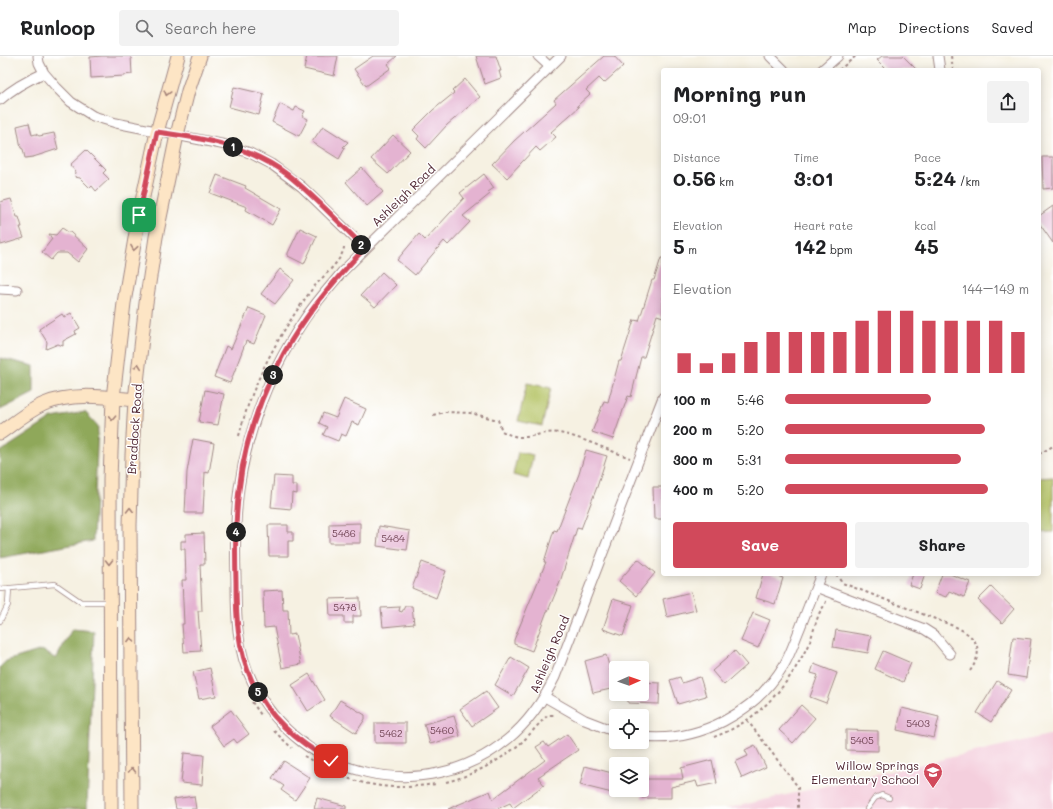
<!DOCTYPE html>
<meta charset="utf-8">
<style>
body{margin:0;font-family:Mali,sans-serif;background:#f2f2f2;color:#202124;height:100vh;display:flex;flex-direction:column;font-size:15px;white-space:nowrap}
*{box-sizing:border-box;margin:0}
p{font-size:13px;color:#757577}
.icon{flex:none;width:22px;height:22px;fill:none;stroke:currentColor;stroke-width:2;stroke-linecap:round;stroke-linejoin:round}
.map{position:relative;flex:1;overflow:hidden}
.side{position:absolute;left:661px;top:12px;width:380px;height:508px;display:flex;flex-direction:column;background:#fff;border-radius:4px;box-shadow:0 2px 10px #0003}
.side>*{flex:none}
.needle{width:26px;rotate:88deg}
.fabs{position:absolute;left:609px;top:605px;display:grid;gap:8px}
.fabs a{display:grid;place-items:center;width:40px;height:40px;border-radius:4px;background:#fff;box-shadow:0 2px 10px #0003;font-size:20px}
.pin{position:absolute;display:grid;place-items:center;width:34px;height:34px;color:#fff;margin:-17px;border-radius:8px;box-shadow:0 2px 6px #0006}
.km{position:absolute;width:20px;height:20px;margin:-10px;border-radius:50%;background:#222;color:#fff;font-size:11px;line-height:20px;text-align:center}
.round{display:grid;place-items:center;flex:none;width:42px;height:42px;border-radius:4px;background:#f2f2f2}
.headline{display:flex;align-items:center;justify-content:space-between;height:68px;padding:0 12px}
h1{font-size:22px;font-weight:800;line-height:30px}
.stats{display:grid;grid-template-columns:repeat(3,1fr);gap:6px;height:68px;padding:4px 12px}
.stats div{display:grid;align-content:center}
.stats b{font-size:20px;font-weight:800}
.stats small{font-size:11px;font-weight:400}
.stats p{font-size:11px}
.chart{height:112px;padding:8px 12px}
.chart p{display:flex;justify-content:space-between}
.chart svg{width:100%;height:72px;margin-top:4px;stroke:#d1495b;stroke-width:6}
.primary-button{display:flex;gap:8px;margin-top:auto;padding:8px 12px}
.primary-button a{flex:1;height:46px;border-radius:4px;background:#d1495b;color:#fff;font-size:16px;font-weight:800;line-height:46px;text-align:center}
.primary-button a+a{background:#f2f2f2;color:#202124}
ul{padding:0 12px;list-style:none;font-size:13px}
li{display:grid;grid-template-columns:64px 48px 1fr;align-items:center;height:30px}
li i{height:10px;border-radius:5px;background:#d1495b}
header{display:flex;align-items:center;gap:24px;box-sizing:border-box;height:56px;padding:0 20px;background:#fff;border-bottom:1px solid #e0e0e0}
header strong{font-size:19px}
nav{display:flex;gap:22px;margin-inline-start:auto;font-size:14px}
.search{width:280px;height:36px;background:#f2f2f2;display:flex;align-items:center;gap:10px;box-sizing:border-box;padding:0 14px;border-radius:4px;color:#757577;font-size:15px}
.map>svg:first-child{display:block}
.built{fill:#f4cfdd}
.green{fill:#b4c264;stroke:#7f7048}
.forest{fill:#8fa85a;stroke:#6c6442}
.building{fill:#e4b3d1}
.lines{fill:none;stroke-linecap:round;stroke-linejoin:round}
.lane-casing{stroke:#a08886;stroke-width:6}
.street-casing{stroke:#a08886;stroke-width:11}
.secondary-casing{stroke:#a08886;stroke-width:15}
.path{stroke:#a08886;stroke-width:2;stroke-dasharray:3 3;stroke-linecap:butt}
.lane{stroke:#fff;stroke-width:4.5}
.street{stroke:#fff;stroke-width:9}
.secondary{stroke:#fde5c5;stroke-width:13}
.oneway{stroke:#a48278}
.route-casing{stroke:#fff;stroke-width:8}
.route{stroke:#d1495b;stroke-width:5}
.labels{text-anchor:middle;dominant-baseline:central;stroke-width:3;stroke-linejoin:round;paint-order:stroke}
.number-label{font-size:10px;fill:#704454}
.street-label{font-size:12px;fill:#4a1f2b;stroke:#fff}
.poi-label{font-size:12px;fill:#4a1f2b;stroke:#fff;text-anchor:end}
</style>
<header>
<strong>Runloop</strong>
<div class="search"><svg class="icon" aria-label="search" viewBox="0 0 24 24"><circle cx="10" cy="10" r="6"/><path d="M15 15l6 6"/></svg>Search here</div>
<nav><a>Map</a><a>Directions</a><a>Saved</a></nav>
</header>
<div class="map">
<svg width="1053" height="753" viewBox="0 0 1053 753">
<rect width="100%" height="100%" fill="#fff"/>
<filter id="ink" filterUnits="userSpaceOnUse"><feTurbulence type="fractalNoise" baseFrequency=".025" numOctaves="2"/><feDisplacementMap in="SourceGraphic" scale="8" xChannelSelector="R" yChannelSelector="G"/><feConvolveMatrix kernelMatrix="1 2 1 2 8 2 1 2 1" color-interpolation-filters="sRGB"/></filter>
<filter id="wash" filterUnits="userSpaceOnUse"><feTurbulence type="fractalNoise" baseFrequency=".012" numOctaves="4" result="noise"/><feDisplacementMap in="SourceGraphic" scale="16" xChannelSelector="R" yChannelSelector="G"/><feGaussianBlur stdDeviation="0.9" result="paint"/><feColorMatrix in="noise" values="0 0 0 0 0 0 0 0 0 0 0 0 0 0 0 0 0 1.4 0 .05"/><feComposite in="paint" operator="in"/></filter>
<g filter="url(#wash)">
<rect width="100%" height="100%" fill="#f6f1e2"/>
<path class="built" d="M1053 678V753H725L900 713Z"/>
<path class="green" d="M527 327 551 332 542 370 518 365Z
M518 396 533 399 528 423 513 419Z
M1053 421V476L1039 477V422Z"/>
<path class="forest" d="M0 302 34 310V337L0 354Z
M85 356 98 370 93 485 0 502V396L52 362Z
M72 573 94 575 87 753H0V611L6 605 42 594 56 603Z"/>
<g id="blocks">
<path class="building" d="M102 0H131L132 18 124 19V20L91 22 90 1Z
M307 0H338L334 20 304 13Z
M373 0H397L388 8 391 12 366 30 354 13Z
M476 0H496L501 15H499L501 22 485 28Z
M604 0H614L623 10 604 27 599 22 586 34 590 38 577 50 579 51 551 76 556 81 540 95 536 91 507 122 492 108 514 85 556 47 554 44Z
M882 0H903L917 14H887L877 4Z
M465 23 480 41 447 69 426 92 417 83 419 80 413 74 433 54 454 37 452 35Z
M234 31 264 38 259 59 229 51Z
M280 48 294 55 296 51 305 55 302 60 308 63 299 80 272 66Z
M29 67 32 79 36 78 39 80 54 77 58 93 33 101 25 102 23 93 21 92 17 70Z
M323 70 348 86 343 91 345 92 339 103 312 86Z
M393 79 410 95 388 118 371 103Z
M86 94 106 114 103 117 109 123 96 135 92 130 90 132 80 122 75 121 76 116 70 109Z
M1042 101H1053V132L1043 133Z
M362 112 383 136 367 150 346 126Z
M484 118 494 132 488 136 490 138 463 160 470 166 448 189 444 185 415 219 397 204 419 178 425 184 464 142 460 137Z
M217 119 246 130 245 132 281 153 272 169 246 154 247 151 210 137Z
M11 143 17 161H19L22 171H20L24 182 1 189 0 184V146Z
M1053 150V187L1039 167V160Z
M62 172 68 176H70L88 193 78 206 67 197H57L51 204 42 196 52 183 49 178 56 179Z
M300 172 317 180 304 208 288 200V197Z
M661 202H663V261L657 259 644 301H641L631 341 628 340 613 383 592 376 604 345 608 346 619 305H621L634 264 639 265 652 224H654Z
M280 213 294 224 275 248 261 238Z
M382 216 396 229 375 251 361 239Z
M249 252 266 259 254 288 246 285 230 327 214 321 226 290 231 293Z
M71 257 80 272 75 275 76 278 63 285V290L58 288 46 293 47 286 39 273 62 258 64 261Z
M205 334 224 338 218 369 199 366Z
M344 343 366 353 359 369 352 366 346 380 341 378 338 385 323 379 327 371 319 367 323 357 336 362Z
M193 383 214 387 209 417 205 416 203 457H185L187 416Z
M586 394 607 400 597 431 581 473 577 472 560 526 548 555H547L532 595 514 588V584L546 506H544L554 474 557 475 579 418Z
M274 420 292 421V429H297V438L292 437 291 453 271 451Z
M653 431H663V463H654Z
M360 467V487H329V468Z
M268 469H288V476H293V485H288V500H269Z
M379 470 410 475 407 494 377 490Z
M204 477 205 508H200L202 555H198L201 595 184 596 182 568H184L182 524H186L185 493H181V485H186V478Z
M638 503 655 517 636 540 619 525Z
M422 506 446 515 436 542 412 532Z
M763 518H771L783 522 775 548 756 542Z
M913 518H925L920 533 909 529Z
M942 518H950L970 526 964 541 949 535 946 541 935 537Z
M991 531 1014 553 1002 567 978 544Z
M282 534 283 554H288L289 579 295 578 301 608 282 612 274 571 264 572 263 535Z
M691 536 696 554 667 561 663 543Z
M360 542 361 560H353V567H344V560H330L329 543Z
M613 543 633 549 623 580 603 573Z
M405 550H412L414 568 383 571 381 552 400 551 399 555 402 556Z
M753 557 770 564 758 592 741 585Z
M836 574 871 580 868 597 833 591Z
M1013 581 1031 583 1026 622 1008 619Z
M735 595 747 609 724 629 712 615Z
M883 595 911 607 903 626 875 613Z
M606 599 615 632 593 637 585 605Z
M511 601 529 612 513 640 495 629Z
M814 608 837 617 826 647 810 641 818 619 811 617Z
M210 612 216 640 199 643 193 616Z
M309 618 325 644 308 655 292 629Z
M680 621 682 627 700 621 706 640 678 648 670 624Z
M997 625 1011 634 991 666 977 657Z
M642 626 660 627 659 648 628 647V638H642Z
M486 635 498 652 472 670 460 653Z
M340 644 365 659V663L356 677 330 660Z
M801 649 815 662 793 687 779 674Z
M902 652 939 661 934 682 897 674Z
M231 654 249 678 237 687 234 683 224 690 210 670Z
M454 660 460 680 430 688 424 668Z
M375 667H406V687H375Z
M846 674 878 675V695L846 694Z
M567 678 578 694 538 721 544 729 513 752 510 747 497 753H448L490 735 493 743 545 704 536 691 544 686 548 691Z
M755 689 766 711 742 722 735 706 748 700 745 694Z
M184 697 204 699 202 729 181 727Z
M712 704 717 727 698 731 696 725 671 731V742H642V723H683L681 712Z
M284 705 310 722 295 744 281 734 284 730 272 722Z
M585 710 616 718V738L580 729Z
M194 740 196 753H176L174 743Z
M317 742 346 750V753H314Z"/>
</g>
</g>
<g filter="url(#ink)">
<use href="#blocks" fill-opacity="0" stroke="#a08886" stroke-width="1"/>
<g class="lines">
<g class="lane-casing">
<path id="lane" d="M0 533 55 528 81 546H109
M0 565 8 549 9 532
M867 753 875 742 882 739 889 742"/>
</g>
<g class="street-casing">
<path id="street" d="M38 0 39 7 44 17 57 32 71 46 93 60 116 67 226 89 250 97 271 108 302 131 365 192
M538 0 550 11
M561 0 342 216C329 232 315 247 304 264 270 315 248 372 239 432 235 462 235 493 236 522 236 558 236 594 253 627 300 722 425 752 508 683 529 666 543 645 555 621L663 341
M770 0 784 14
M938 0 940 14
M822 14 838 0
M0 44C13 32 28 24 44 17
M0 233 17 234
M816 531 924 573 935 580 950 598
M545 641 585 664 616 676
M642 681C699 687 755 657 784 609 791 597 795 584 800 572 807 554 814 536 821 518"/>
</g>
<g class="secondary-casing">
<path id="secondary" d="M0 377C14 367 28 355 44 348 71 336 106 341 135 344
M111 753 110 423 113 342 124 247 139 159 157 76 178 0
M132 753 130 469 132 399 135 344 146 247 156 181 177 79 188 35 200 0"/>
</g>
<path class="path" d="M951 0 953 14
M839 14 856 0
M433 359 445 356 470 357 498 364 502 375C527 389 536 374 559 377 581 381 608 394 630 402
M239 380C252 326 280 276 313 232 322 221 343 204 344 191
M1039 398 1053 390
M836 518 842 527 845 528 956 571C977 581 985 594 970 615
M252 646 261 659
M747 664 798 731V753
M274 675 292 692
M714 681C758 665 789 630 809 587 813 578 815 568 819 558 821 553 825 550 826 545
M617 686 638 691
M304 700 323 711
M332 716C354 726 380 732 404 731
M446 726C474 719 500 705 522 686 529 680 543 662 549 659 550 659 554 659 555 659
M408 731 437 728"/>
<use href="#lane" class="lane"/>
<use href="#street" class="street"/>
<use href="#secondary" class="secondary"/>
</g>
<defs><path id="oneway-chevron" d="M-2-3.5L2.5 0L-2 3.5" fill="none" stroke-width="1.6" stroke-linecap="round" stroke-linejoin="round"/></defs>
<g class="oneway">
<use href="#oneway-chevron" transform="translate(167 37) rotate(105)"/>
<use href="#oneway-chevron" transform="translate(134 192) rotate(99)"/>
<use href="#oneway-chevron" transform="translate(138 310) rotate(-84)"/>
<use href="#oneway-chevron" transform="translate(112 362) rotate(93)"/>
<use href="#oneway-chevron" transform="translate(130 454) rotate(-89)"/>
<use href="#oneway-chevron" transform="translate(109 506) rotate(90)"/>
<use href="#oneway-chevron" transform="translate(131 584) rotate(-90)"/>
<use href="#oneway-chevron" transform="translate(132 714) rotate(-90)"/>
</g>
</g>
<g class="lines" filter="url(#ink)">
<g class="route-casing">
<path id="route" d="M139 159 157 76C203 82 250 90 288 119 316 141 340 168 365 192 334 224 306 258 284 297 261 339 244 387 239 434 235 464 235 494 236 525 236 560 237 592 252 625 268 662 297 685 331 705"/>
</g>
<use href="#route" class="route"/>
</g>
<defs>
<g id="school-pin" transform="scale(1)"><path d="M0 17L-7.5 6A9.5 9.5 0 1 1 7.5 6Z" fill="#d1495b" stroke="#fff"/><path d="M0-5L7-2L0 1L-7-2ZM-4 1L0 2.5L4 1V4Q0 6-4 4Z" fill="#fff"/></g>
</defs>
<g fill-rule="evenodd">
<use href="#school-pin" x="933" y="716"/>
</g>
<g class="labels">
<g class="number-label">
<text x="344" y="477">5486</text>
<text x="393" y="482">5484</text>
<text x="345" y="551">5478</text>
<text x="918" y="667">5403</text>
<text x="442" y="674">5460</text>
<text x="391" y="677">5462</text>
<text x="862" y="684">5405</text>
</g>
<g class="street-label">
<text transform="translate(403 139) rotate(-44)">Ashleigh Road</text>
<text transform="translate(134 373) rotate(-86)">Braddock Road</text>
<text transform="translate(549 598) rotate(-67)">Ashleigh Road</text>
</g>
<g class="poi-label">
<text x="919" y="709">Willow Springs<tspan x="919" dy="14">Elementary School</tspan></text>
</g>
</g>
</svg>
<div class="fabs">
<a><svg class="needle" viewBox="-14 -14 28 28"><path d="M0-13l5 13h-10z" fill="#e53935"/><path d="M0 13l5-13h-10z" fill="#757577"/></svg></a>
<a><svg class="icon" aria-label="locate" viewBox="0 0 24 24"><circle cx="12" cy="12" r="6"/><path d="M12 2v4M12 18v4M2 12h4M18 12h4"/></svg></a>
<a><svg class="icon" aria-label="layers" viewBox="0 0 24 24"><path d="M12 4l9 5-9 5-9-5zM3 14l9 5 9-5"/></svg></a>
</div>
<div class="pin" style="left:139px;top:159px;background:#1e9e55"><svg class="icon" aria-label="arrive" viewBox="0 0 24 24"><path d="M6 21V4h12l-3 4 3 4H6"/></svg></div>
<div class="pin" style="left:331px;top:705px;background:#d93025"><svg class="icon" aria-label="check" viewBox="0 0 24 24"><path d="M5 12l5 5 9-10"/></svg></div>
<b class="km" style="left:233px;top:91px">1</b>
<b class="km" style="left:361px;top:189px">2</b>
<b class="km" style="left:273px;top:319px">3</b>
<b class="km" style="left:236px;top:476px">4</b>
<b class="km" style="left:258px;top:636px">5</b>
<section class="side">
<div class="headline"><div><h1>Morning run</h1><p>09:01</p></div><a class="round"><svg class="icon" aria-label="share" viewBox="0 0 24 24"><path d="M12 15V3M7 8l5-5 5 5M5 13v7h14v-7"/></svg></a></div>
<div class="stats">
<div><p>Distance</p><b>0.56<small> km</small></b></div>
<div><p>Time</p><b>3:01</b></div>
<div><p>Pace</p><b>5:24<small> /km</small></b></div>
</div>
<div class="stats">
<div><p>Elevation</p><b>5<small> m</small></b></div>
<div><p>Heart rate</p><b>142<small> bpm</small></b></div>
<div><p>kcal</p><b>45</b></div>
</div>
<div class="chart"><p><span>Elevation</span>144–149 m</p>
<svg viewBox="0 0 160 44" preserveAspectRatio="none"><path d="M5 44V32M15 44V38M25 44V32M35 44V25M45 44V19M55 44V19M65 44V19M75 44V19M85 44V12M95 44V6M105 44V6M115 44V12M125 44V12M135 44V12M145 44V12M155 44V19"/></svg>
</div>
<ul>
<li><b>100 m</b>5:46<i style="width:60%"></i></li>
<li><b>200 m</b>5:20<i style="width:82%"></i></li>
<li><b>300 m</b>5:31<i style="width:72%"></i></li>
<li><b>400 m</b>5:20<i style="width:83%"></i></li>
</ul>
<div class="primary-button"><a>Save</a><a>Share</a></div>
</section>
</div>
